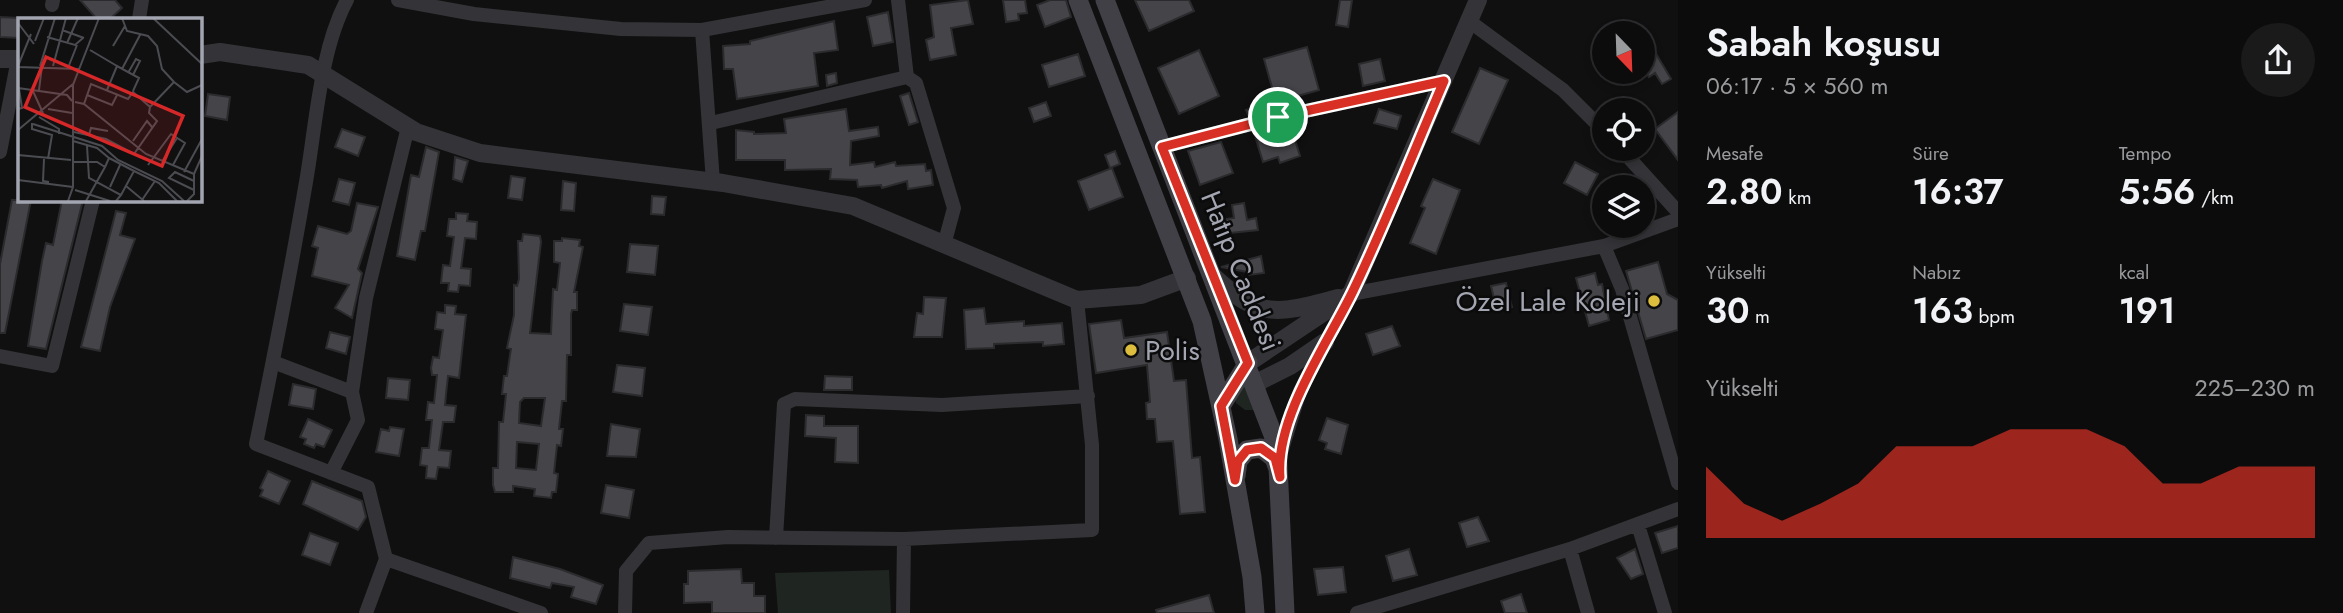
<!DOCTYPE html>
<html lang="tr">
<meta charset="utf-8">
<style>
body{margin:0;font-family:Jost,sans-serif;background:#1a1a1b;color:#f1f3f6;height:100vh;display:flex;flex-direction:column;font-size:26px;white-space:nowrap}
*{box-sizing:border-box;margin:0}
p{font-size:23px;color:#9a9b9d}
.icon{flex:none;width:38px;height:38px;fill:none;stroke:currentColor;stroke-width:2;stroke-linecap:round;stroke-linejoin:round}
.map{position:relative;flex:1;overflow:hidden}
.side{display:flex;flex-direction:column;background:#0c0c0d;width:665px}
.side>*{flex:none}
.needle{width:46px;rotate:157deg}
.controls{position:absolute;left:1592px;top:21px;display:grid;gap:14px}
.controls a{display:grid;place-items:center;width:63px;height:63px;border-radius:50%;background:#0c0c0d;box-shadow:0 4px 10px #0003,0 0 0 2px #2c2c2e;font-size:35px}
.pin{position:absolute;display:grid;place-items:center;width:60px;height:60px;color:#fff;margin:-30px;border:4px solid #fff;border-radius:50%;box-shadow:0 2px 7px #0007}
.round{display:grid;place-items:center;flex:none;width:74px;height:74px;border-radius:37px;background:#1a1a1b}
.headline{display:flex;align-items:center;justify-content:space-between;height:119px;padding:0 28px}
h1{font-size:38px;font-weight:600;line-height:52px}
.stats{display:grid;grid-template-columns:repeat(3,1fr);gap:10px;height:119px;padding:7px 28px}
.stats div{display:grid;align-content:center}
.stats b{font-size:35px;font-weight:600}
.stats small{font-size:19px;font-weight:400}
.stats p{font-size:19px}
.chart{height:196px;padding:14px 28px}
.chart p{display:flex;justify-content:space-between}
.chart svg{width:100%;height:126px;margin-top:7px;fill:#d93025;opacity:.7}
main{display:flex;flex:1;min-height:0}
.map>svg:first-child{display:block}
.green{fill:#1f2520}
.building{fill:#454549;stroke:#2b2a2d;stroke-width:2;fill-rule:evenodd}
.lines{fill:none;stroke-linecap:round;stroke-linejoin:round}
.minor{stroke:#343438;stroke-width:14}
.tertiary{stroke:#343438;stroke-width:18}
.secondary{stroke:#404046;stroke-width:19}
.route-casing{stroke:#fff;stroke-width:14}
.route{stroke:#d93025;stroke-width:9}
.poi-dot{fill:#dcbd3e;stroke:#0b0b0c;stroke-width:2.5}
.labels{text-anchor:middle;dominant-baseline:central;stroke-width:5;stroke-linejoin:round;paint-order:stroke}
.street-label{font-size:28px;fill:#a3a5b1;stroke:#0b0b0c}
.poi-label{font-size:28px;fill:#a3a5b1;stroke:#0b0b0c;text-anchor:end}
.inset-road{fill:none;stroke:#4b4c51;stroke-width:2}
.view{fill:#d62828;fill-opacity:0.15;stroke:#d62828;stroke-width:3.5}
.inset-edge{fill:none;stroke:#a3a5b1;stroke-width:3.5}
</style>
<main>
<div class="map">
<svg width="1678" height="613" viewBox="0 0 1678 613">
<rect width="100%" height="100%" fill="#101011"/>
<path class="green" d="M1234 386 1266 387 1267 398 1256 410H1245L1236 403Z
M889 570 891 613H778L775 573Z"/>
<path class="building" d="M80 0H115L122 8 110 19H97Z
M968 0 973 24 951 28 956 55 930 60 926 40 934 37 930 5Z
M1003 0H1025L1027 13 1018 14 1019 20 1006 22Z
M1050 0H1066L1071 17 1045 27 1037 5Z
M1135 0H1189L1194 11 1149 31Z
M1340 0H1352L1348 27 1336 25Z
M888 12 893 42 873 46 867 17Z
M0 17 19 18V38L0 37Z
M834 21 838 50 814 53 818 86 737 99 733 69H724L723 46 750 44V41Z
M1307 47 1319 90 1276 102 1264 59Z
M1199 50 1219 96 1179 114 1158 68Z
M1655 52 1671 79 1662 84 1655 73 1649 77 1643 68V60Z
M1078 54 1085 76 1049 87 1042 65Z
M1380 59 1385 81 1363 86 1359 64Z
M1480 68 1508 80 1479 144 1452 132Z
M836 73 837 83 827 86 826 75Z
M909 93 918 122 909 125 900 96Z
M208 94 230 97 227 120 205 116Z
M1280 101 1282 106 1248 115 1246 110Z
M1046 102 1051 116 1034 122 1029 108Z
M846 109 849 131 878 127 879 136 851 141 850 165 874 162 875 167 895 162 896 166 925 164 926 171 931 170 933 185 908 189 907 181 882 188 881 185 858 187 857 180 830 179 831 169 785 170V160H736V130L754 132V134L786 133 784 119Z
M1379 109 1401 116 1397 129 1374 123Z
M1678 112V160L1655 129Z
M1290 124 1300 156 1280 163 1278 157 1263 162 1254 133Z
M342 129 365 137 358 156 335 147Z
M1221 142 1233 173 1200 185 1188 151Z
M426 147 439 152 425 231H421L415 260 397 256 411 175 419 177Z
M1115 151 1120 164 1110 168 1105 155Z
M455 157 468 161 462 182 453 179Z
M1575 162 1598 174 1587 195 1564 183Z
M1112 168 1123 197 1089 210 1078 181Z
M511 176 525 178 522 200 508 198Z
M339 179 355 183 349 205 333 201Z
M1433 179 1460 190 1436 254 1410 243 1425 208 1421 206Z
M563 181 576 183 574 211 561 210Z
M652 196 666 197 664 215 651 214Z
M12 200H31L5 333H0V264Z
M62 200H83L46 349 28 346 42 261 46 243 53 245Z
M357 203 378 207 358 269 362 273 352 318 335 308 349 285 312 276 318 248 312 246 318 226 347 234 351 231Z
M1244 203 1247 220 1256 218 1258 230 1221 234 1219 220 1234 218 1232 205Z
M116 211 126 213 120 235 135 239 110 307 100 351 81 347Z
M456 213 468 214 467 221 477 222 476 239 465 238 464 246 461 268 471 269 470 286 459 285 458 292 448 291 449 283H441L443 265 450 266 451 259 454 237 447 236 449 219H456Z
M523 234 540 236 541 242 530 333 551 334 553 289 557 290 560 263 554 262V241H562V238L580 240 579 246 583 247 574 292H577V310H572L571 314V355H567L566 401H562L559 429H563L561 446 557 445 554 473 558 474 556 492H552L551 498 534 496 535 489 513 486V492H495L493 485V468H498L499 422H503L506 394H502L504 376H507L510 355 511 349 507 348 514 315V285L517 286 519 279 518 241H522ZM524 398H545L541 426 519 423 520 402ZM517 442 539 444 536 470 516 468Z
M630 244 658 246 655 275 627 272Z
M1261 256 1264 273 1249 275 1247 272 1221 267Z
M1658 262 1667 294 1678 300V330L1646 339 1626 271Z
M1595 273 1598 285 1602 284 1609 320 1589 326 1576 278Z
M1506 283 1512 307 1497 311 1491 286Z
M924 297 946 298 942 337H914L917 313 923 314Z
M624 304 652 307 648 335 620 331Z
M445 305 456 306 455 314 466 315 459 378 448 376 446 394 445 405 456 406 454 422H443L439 450 451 451 449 468 438 467 436 479 426 478 427 466 420 465 422 448H429L432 420H426L428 402 434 403 437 375H432L431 368 433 357 439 358 443 330 435 329 437 312 445 313Z
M984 308 986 324 1024 321V326L1062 323 1064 344 1043 346V342L994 344V348L966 349 964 310Z
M1121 320 1124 338 1167 332 1174 381 1186 380 1192 458 1200 457 1205 512 1180 514 1173 441 1157 442 1155 419H1147L1146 403 1150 402 1147 365 1096 373 1089 324Z
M1392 326 1400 346 1373 355 1366 334Z
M330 332 350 337 346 354 326 348Z
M617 365 645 368 642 396 613 392Z
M825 376 852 377V390H824Z
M388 378 410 380 408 400 386 398Z
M293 384 316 389 313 409 289 405Z
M806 415 824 416V426H858V463L835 462 836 438 805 436Z
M1327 418 1348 425 1341 454 1325 449 1327 443 1319 440Z
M308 419 332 430 324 447 316 444 314 448 304 444 306 439 300 437Z
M611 424 640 429 636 457 607 456Z
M390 427 404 429 399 456 376 452 381 429 389 431Z
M268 471 290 481 279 504 260 496 263 490 260 488Z
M312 481 362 501 366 517 358 530 303 504Z
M606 485 634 490 629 518 601 513Z
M1478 517 1489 541 1467 547 1459 523Z
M1678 526V548L1662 553 1655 533Z
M310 533 338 543 330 565 302 555Z
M1409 549 1417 575 1393 581 1386 556Z
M1635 549 1643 574 1631 579 1617 558Z
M513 557 560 569 603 585 596 604 571 597 574 587 552 583 550 588 510 578Z
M1343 567 1346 592 1318 595 1314 569Z
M741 569 742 583H754V596H765V613H712V602L684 603V584H688V571Z
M1521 594 1527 613H1505L1501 601Z
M1209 595 1214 613H1157L1156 610Z"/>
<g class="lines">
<path class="minor" d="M347 0C320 50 316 125 306 182 291 270 274 357 256 444L368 487 386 559 541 613
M398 0 474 14 621 29 702 30 865 0
M52 5 53 0
M139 19 142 0
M1469 21 1563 90 1605 132
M702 30 713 182
M907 77 916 83 954 208 944 245
M711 123 907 77 898 0
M1162 147 1278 117 1444 81
M1621 149 1678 212
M0 152 18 59
M1604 246 1622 289 1678 483
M0 356 52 366 93 200
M273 362 352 392 366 298 408 127
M1280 456 1300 391 1351 294 1604 246 1678 219
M331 473 358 420 352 392
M1638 525 1665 613
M776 538 784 404 795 399 942 405 1088 396
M1570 549 1588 613
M366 613 386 559
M625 613 626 571 649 543 728 537 904 539 1092 530V445L1077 300
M903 613 904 539
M1357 613 1570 549 1678 509"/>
<path class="tertiary" d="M200 55 220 52 308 65 416 132 480 153 723 183 853 206 1077 300 1141 295 1187 278
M0 59H19
M1213 276C1260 320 1278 314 1338 298
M1248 363 1351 294 1478 0
M1256 383 1290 366 1325 342"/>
<path class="secondary" d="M1078 0 1202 321 1228 439 1252 577 1255 613
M1105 0 1277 445 1285 613
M1221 406 1248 363
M1236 476 1238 461 1247 450 1261 448 1274 458 1278 469"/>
</g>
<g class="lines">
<g class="route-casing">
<path id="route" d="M1444 81C1414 151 1386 222 1353 291 1328 343 1275 417 1280 477L1275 458 1261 448 1247 450 1238 461 1235 480 1221 406 1248 363 1162 147 1278 117Z"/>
</g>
<use href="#route" class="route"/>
</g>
<g class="poi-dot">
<circle cx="1654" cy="301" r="7"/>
<circle cx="1131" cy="350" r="7"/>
</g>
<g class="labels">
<g class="street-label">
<text transform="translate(1241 271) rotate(68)">Hatıp Caddesi</text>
</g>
<g class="poi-label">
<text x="1640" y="301">Özel Lale Koleji</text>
<text x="1145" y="350" text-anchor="start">Polis</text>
</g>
</g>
<g transform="translate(18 18)">
<rect width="184" height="184" fill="#101011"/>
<path class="inset-road" d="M104 0 109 13 130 18 139 28 144 51 156 64 169 74 184 67M135 0 184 46M0 5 16 26M44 12 66 20M29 19 57 27 65 20M17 23 26 0M49 25 60 0M95 28 107 8M72 32 99 48M0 48 13 16M22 48 37 0M35 48 48 0M0 49 61 51M50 50 59 27M104 51 122 17M110 55 118 41 122 43 115 57M0 70 49 77 54 83M14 71 25 95M21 72 24 48M89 72 99 48 121 60 115 73M69 77 94 87 99 77M57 84 66 86 128 136 176 156M132 89 156 64M0 91 4 90 1 71M30 91 54 95M21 99 41 111V116M14 105V111L34 117 30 141M15 106 84 128 100 142 144 163 166 183M0 112 55 66M56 114 88 121 116 136 139 103 131 95 132 89 115 74 110 81 73 66 66 86M71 117 73 110 90 113M55 123 79 130 91 140M115 123 129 103 134 109M69 128 71 160 103 177 98 183M0 137 53 142M26 141 25 163 31 164M145 142 159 120M56 144H79L87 149 68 183M130 147 153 116 167 125 155 147M87 149 91 140 116 153 103 177M116 153 141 165 159 183M166 154 184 121M0 162 55 169M108 168 126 183M92 169 102 147M57 172 92 183M176 172 151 160 157 154 176 163M124 182 137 163M50 183 55 169V67L81 0M169 183 176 176V156L184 138"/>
<path class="view" d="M28 39 165 98 144 148 7 89Z"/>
<rect width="184" height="184" class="inset-edge"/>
</g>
</svg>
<div class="controls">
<a><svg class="needle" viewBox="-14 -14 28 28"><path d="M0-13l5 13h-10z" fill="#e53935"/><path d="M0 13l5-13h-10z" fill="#9a9b9d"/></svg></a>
<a><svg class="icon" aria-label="locate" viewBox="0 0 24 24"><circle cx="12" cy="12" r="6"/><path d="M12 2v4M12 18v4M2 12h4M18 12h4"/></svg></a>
<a><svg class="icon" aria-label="layers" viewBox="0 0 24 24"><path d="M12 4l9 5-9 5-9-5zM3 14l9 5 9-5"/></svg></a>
</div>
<div class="pin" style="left:1278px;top:117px;background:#1e9e55"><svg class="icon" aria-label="arrive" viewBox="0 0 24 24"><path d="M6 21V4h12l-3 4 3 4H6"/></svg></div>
</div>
<section class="side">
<div class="headline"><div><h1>Sabah koşusu</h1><p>06:17 · 5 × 560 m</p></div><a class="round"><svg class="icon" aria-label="share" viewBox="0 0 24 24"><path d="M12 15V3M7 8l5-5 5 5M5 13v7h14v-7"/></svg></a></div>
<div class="stats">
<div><p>Mesafe</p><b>2.80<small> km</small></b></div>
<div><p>Süre</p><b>16:37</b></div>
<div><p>Tempo</p><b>5:56<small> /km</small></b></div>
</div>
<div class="stats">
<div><p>Yükselti</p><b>30<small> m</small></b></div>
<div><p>Nabız</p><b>163<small> bpm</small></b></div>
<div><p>kcal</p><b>191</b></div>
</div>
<div class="chart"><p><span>Yükselti</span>225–230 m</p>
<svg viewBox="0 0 160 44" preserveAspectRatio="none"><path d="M0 44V19L10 32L20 38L30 32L40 25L50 12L60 12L70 12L80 6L90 6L100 6L110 12L120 25L130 25L140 19L150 19L160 19V44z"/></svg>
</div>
</section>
</main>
